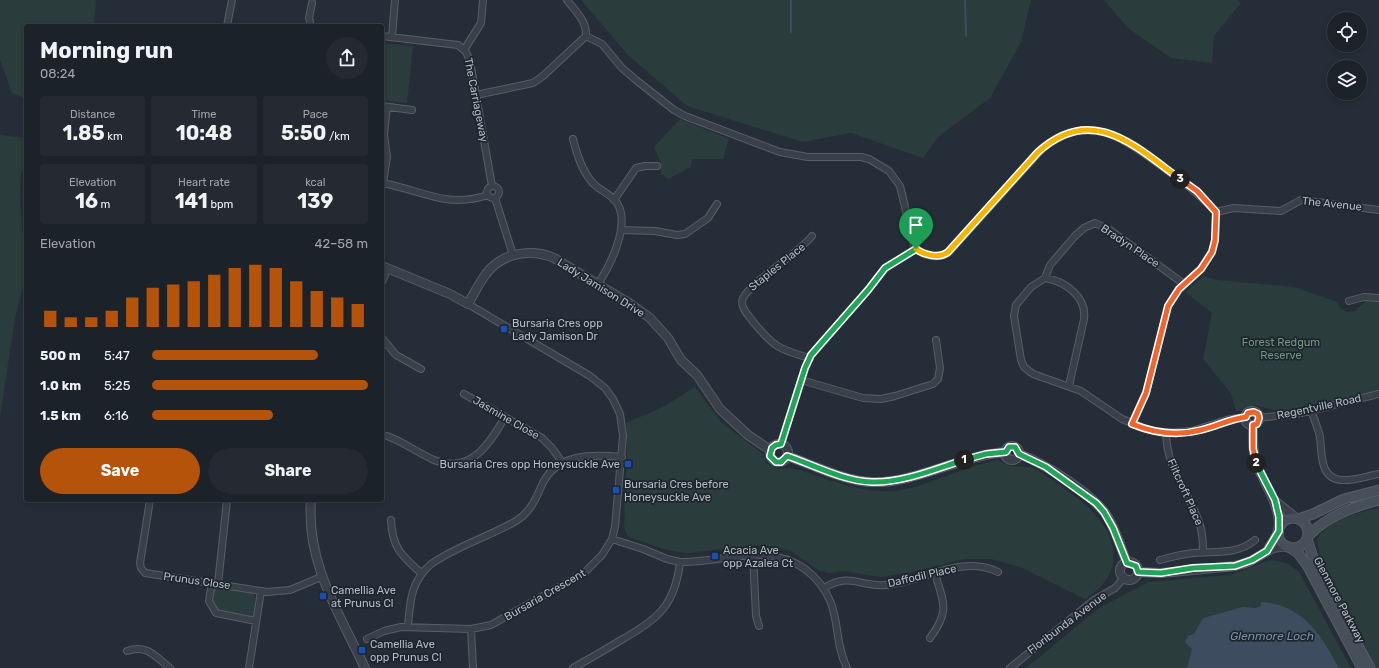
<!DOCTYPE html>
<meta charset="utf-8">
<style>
body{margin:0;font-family:Rubik,sans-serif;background:#252a32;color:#f1f3f6;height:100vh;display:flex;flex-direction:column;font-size:15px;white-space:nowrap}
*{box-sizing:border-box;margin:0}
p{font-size:13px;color:#a0a4a8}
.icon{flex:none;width:22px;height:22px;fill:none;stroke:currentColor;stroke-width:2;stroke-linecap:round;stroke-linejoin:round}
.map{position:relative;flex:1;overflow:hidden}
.drawer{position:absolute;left:24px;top:24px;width:360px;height:478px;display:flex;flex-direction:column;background:#1c222a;border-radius:4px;box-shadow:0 2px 6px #0003,0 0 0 1px #3a3f47}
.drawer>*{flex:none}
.controls{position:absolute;left:1327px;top:12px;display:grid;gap:8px}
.controls a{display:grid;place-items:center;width:40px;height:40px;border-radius:50%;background:#1c222a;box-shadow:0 2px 6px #0003,0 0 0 1px #3a3f47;font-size:20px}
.pin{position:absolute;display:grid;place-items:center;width:34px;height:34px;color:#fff;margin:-41px -17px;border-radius:50% 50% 50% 0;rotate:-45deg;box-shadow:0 0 4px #0007}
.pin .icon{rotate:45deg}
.km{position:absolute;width:20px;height:20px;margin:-10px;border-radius:50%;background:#222;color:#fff;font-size:11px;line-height:20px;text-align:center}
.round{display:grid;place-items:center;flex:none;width:42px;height:42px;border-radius:21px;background:#252a32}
.headline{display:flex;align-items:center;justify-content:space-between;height:68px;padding:0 16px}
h1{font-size:22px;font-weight:700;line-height:30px}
.figures{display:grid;grid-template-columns:repeat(3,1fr);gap:6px;height:68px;padding:4px 16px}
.figures div{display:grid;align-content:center;border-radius:4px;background:#252a32;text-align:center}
.figures b{font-size:20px;font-weight:700}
.figures small{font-size:11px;font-weight:400}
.figures p{font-size:11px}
.chart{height:112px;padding:8px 16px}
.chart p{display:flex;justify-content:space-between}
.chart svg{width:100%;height:72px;margin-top:4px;stroke:#b45309;stroke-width:6}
.button{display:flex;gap:8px;margin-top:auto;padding:8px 16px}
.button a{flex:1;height:46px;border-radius:24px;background:#b45309;color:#fff;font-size:16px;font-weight:700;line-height:46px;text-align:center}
.button a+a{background:#252a32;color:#f1f3f6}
ul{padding:0 16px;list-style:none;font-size:13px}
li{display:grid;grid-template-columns:64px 48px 1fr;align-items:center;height:30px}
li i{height:10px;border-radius:5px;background:#b45309}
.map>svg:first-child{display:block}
.green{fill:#2a3c3b}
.water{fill:#3d4d5f}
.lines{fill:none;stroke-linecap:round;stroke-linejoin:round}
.stream{stroke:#3d4d5f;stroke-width:2}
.minor-casing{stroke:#575e67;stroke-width:8}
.tertiary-casing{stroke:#575e67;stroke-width:10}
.secondary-casing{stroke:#575e67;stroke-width:11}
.minor{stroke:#394049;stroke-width:6}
.tertiary{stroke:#394049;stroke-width:8}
.secondary{stroke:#474f5b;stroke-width:9}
.split-1-casing{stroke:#fff;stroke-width:8}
.split-2-casing{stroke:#fff;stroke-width:8}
.split-3-casing{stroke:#fff;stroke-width:8}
.split-4-casing{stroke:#fff;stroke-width:8}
.split-1{stroke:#22a559;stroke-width:5}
.split-2{stroke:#22a559;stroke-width:5}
.split-3{stroke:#f0652b;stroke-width:5}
.split-4{stroke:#f5b400;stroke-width:5}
.transit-dot{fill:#1a4fb4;stroke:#1e252e;stroke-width:1.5}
.labels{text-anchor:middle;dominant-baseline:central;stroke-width:3.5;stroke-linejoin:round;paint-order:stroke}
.street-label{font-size:11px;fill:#b4bbc4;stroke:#1e252e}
.poi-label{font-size:11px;fill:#b4bbc4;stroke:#1e252e;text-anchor:start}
.park-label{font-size:11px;fill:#75977c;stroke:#1e252e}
.water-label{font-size:12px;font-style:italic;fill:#788da4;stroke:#1e252e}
</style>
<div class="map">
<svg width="1379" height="668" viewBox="0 0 1379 668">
<rect width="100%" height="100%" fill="#252e38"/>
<path class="green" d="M0 0H96L94 26H26V99L12 93 0 60Z
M581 0H1031L1021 42 990 98 938 137 923 158 851 133 803 142 687 106 628 55Z
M1104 0H1238L1240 4 1214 36 1212 63 1171 58 1129 29Z
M382 43 413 46 407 103 382 100Z
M680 119 729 139 723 159H692L691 167 668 179 661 174V163L654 147Z
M0 135 26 138V162L21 173 20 199 26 276 15 318 0 417Z
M1203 276 1218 280 1294 287 1337 302 1340 308 1347 312 1355 311 1366 301 1379 302V391L1281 412 1255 405 1244 411H1236L1231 393 1203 359 1212 313 1185 292Z
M695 387 721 422 764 455 766 463 778 469 789 468 799 470C828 479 860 493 891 491 925 489 963 466 998 460 1012 470 1019 464 1034 468 1053 481 1073 493 1089 508 1120 538 1125 574 1085 599L1020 567 991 559H964L916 571 881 577 843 571 829 573 818 570 791 551 761 545 686 553 667 550 628 537 624 527 627 454 626 423 663 407Z
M1379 508V668H1376C1354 628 1324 585 1317 540 1326 520 1360 512 1379 508Z
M1270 560 1287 563 1299 572 1351 668H1026L1099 608 1148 582 1230 575Z
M214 586 253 592 256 599 253 618 218 612 212 604Z"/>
<path class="water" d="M1261 602C1303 604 1321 635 1339 668H1187L1192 649 1185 642 1188 636 1194 634 1203 618 1243 607 1256 608 1261 606Z"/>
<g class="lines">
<path class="stream" d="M965 0 966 36
M791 32V0"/>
<g class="minor-casing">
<path id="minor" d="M567 0C576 12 587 21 586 36L602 44 622 68 636 80 674 110 685 116 780 152 808 157H861L869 159 889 171 900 186 914 245C919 256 938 259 948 253L1042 149C1087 112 1121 136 1160 165 1180 179 1199 194 1216 212
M227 26 232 0
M311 26 309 18 312 3
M382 36 458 45 466 52 470 61 492 186
M392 37 395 0
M464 50 481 23 483 0
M476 95 533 83 543 76 586 36
M382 106 412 110
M573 139C577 155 583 175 596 186 603 192 612 195 617 203 631 224 610 266 598 284
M382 183C422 190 446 209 488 195
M383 183 387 157 384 134 387 107
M487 192a6 6 0 1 1 12 0a6 6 0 1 1-12 0Z
M495 198 513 255
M614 200 636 168 645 166H657
M1216 212 1234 208 1281 211 1301 200 1379 210
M621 230 655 231 677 235 685 234 708 218 717 204
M1045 278C1065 281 1087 297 1084 319L1069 386
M382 282 388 268
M1184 284 1110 230 1095 223 1084 228 1075 236 1050 265 1045 278 1031 287 1016 305 1014 316 1021 360 1024 367 1033 374 1081 391 1122 419 1149 430 1166 433 1192 431 1230 419 1246 417
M1349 301 1364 297 1379 298
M382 338 396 355 421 369
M809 358C779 349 774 347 754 323 750 317 742 310 742 302 742 287 800 253 812 236
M801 380 863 398 881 399 895 396 933 384 938 379 940 368 936 340
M464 394 542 438 552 448 562 462
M1311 410C1314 419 1318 428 1320 437 1322 452 1319 479 1342 480 1354 481 1367 476 1379 474
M1259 418 1301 413 1379 394
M1132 423 1146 393 1168 306 1179 289 1201 269 1212 251 1215 240 1216 212
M1166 433C1167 472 1189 490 1200 525 1203 534 1203 543 1203 552
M387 436C404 442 418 453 434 460 471 475 490 443 505 417
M781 444 805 368 811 355 868 290 885 268 916 249
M150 500 140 563 141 568 145 573 267 592 290 590 321 577
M391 520C392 547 401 555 421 573
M612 539 643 549 667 559 680 562C723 563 767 542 805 569 817 578 826 590 831 603 839 625 836 646 847 668
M753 555 756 616 759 626
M1160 560C1171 557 1182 554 1194 553 1216 551 1237 555 1255 540
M212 583 209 601 216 613 256 621
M218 584 227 500
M824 588C851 572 859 587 885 585 923 582 962 554 998 572
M408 626C410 601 411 581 431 564 457 546 488 537 516 521 529 513 535 501 541 487 555 453 591 454 622 457
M471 629 473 668
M930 638C950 611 944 603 935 574
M367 639 384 631 401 627 471 629 491 625 584 573 602 555 612 539 615 527 623 436 620 414 613 399 605 388 590 376 468 304
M127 651C147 644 155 656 170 668
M249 668 261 591
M573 668C589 659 605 650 621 640 657 620 675 606 680 562
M1010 668 1094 600 1115 588 1124 578"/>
</g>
<g class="tertiary-casing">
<path id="tertiary" d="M382 266 450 294 468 304C474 294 479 283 486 274 501 253 531 248 554 258L629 303 650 318 668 338 681 360 697 375 720 409 748 435 770 450
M1245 418a7 7 0 1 1 14 0a7 7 0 1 1-14 0Z
M1253 425C1253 438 1252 450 1256 462 1264 485 1280 503 1279 528
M770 453a9 9 0 1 1 18 0a9 9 0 1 1-18 0Z
M1005 453a7 7 0 1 1 14 0a7 7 0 1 1-14 0Z
M1019 454C1044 463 1089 492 1105 513 1115 527 1120 546 1127 563
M787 456C814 465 843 481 872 482 914 484 961 455 1006 452
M311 500C306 563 339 613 365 668
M1276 502 1296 518
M1267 551 1279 531
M1120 571a9 9 0 1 1 18 0a9 9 0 1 1-18 0Z
M1138 572 1161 573 1235 566 1249 562 1273 548 1287 546"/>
</g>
<g class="secondary-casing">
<path id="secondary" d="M1278 533a15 15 0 1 1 30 0a15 15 0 1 1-30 0Z
M1298 519 1313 514 1344 499 1379 490
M1308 536C1328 516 1352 507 1379 500
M1307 539 1318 573 1370 668
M1289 547 1298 553 1307 565 1362 668"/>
</g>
<use href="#minor" class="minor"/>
<use href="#tertiary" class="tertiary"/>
<use href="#secondary" class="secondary"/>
</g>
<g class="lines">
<g class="split-1-casing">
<path id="split-1" d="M916 249 885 268 868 290 811 355 805 368 781 444 776 445 772 448 770 456 776 462H781L787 456C814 465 843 481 872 482 903 483 935 469 964 460"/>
</g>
<g class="split-2-casing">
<path id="split-2" d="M964 460 986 454 1006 452 1009 447H1015L1019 454 1046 467 1096 503 1104 512 1113 528 1127 563 1136 566 1138 572 1161 573 1193 568 1235 566 1252 560 1267 551 1279 531V517L1275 500 1256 463"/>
</g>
<g class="split-3-casing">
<path id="split-3" d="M1180 179 1197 191 1216 212 1215 240 1212 252 1201 269 1179 289 1168 306 1146 393 1132 424C1154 433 1178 436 1201 430 1217 426 1230 419 1246 417L1248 413 1254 412 1258 414 1259 418 1257 424 1253 425V448L1256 463"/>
</g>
<g class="split-4-casing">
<path id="split-4" d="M916 249C924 255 939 259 948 252L1038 152C1092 103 1135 146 1180 179"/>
</g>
<use href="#split-1" class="split-1"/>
<use href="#split-2" class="split-2"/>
<use href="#split-3" class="split-3"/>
<use href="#split-4" class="split-4"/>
</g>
<g class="transit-dot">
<rect x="500" y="325" width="8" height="8" rx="2"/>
<rect x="624" y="460" width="8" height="8" rx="2"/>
<rect x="612" y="486" width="8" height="8" rx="2"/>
<rect x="711" y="552" width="8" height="8" rx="2"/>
<rect x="319" y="592" width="8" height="8" rx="2"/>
<rect x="358" y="646" width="8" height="8" rx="2"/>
</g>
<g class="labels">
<g class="street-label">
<text transform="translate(476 100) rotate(79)">The Carriageway</text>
<text transform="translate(1332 204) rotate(6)">The Avenue</text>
<text transform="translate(1130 246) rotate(34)">Bradyn Place</text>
<text transform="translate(777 267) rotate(-39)">Staples Place</text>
<text transform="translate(601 288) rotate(32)">Lady Jamison Drive</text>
<text transform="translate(1319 407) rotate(-12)">Regentville Road</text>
<text transform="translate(506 418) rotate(30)">Jasmine Close</text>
<text transform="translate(1185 492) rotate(66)">Flitcroft Place</text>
<text transform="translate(922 576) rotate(-13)">Daffodil Place</text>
<text transform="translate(197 581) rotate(8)">Prunus Close</text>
<text transform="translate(545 595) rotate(-30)">Bursaria Crescent</text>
<text transform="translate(1339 600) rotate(62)">Glenmore Parkway</text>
<text transform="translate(1067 623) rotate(-37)">Floribunda Avenue</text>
</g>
<g class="poi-label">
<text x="512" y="323">Bursaria Cres opp<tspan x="512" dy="13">Lady Jamison Dr</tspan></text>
<text x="620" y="464" text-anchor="end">Bursaria Cres opp Honeysuckle Ave</text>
<text x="624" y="484">Bursaria Cres before<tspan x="624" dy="13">Honeysuckle Ave</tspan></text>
<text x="723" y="550">Acacia Ave<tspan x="723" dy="13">opp Azalea Ct</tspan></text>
<text x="331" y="590">Camellia Ave<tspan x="331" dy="13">at Prunus Cl</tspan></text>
<text x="370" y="644">Camellia Ave<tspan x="370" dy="13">opp Prunus Cl</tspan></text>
</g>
<g class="park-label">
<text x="1281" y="342">Forest Redgum<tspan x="1281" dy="13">Reserve</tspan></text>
</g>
<g class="water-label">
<text x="1272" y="636">Glenmore Loch</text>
</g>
</g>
</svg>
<div class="controls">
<a><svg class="icon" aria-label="locate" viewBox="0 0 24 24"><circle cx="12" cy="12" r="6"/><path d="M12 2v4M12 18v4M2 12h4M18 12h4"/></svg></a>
<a><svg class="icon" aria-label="layers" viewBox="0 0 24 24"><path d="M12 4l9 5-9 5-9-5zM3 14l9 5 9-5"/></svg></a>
</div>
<div class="pin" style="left:916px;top:249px;background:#1e9e55"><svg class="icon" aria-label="arrive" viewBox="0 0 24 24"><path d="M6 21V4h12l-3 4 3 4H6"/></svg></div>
<b class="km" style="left:964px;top:460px">1</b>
<b class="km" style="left:1256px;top:463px">2</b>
<b class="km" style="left:1180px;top:179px">3</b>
<section class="drawer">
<div class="headline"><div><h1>Morning run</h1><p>08:24</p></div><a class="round"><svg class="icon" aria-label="share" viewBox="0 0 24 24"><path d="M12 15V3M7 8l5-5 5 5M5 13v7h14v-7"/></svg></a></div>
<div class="figures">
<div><p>Distance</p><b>1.85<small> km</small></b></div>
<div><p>Time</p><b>10:48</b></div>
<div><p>Pace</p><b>5:50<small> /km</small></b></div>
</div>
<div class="figures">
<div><p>Elevation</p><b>16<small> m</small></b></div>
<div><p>Heart rate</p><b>141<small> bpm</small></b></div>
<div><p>kcal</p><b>139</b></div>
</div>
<div class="chart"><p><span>Elevation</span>42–58 m</p>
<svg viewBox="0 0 160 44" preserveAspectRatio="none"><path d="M5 44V34M15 44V38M25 44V38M35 44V34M45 44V26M55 44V20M65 44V18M75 44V16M85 44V12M95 44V8M105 44V6M115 44V8M125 44V16M135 44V22M145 44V26M155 44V30"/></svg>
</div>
<ul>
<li><b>500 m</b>5:47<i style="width:77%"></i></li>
<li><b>1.0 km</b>5:25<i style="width:100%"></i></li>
<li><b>1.5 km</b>6:16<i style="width:56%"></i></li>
</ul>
<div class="button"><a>Save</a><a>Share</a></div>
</section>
</div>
